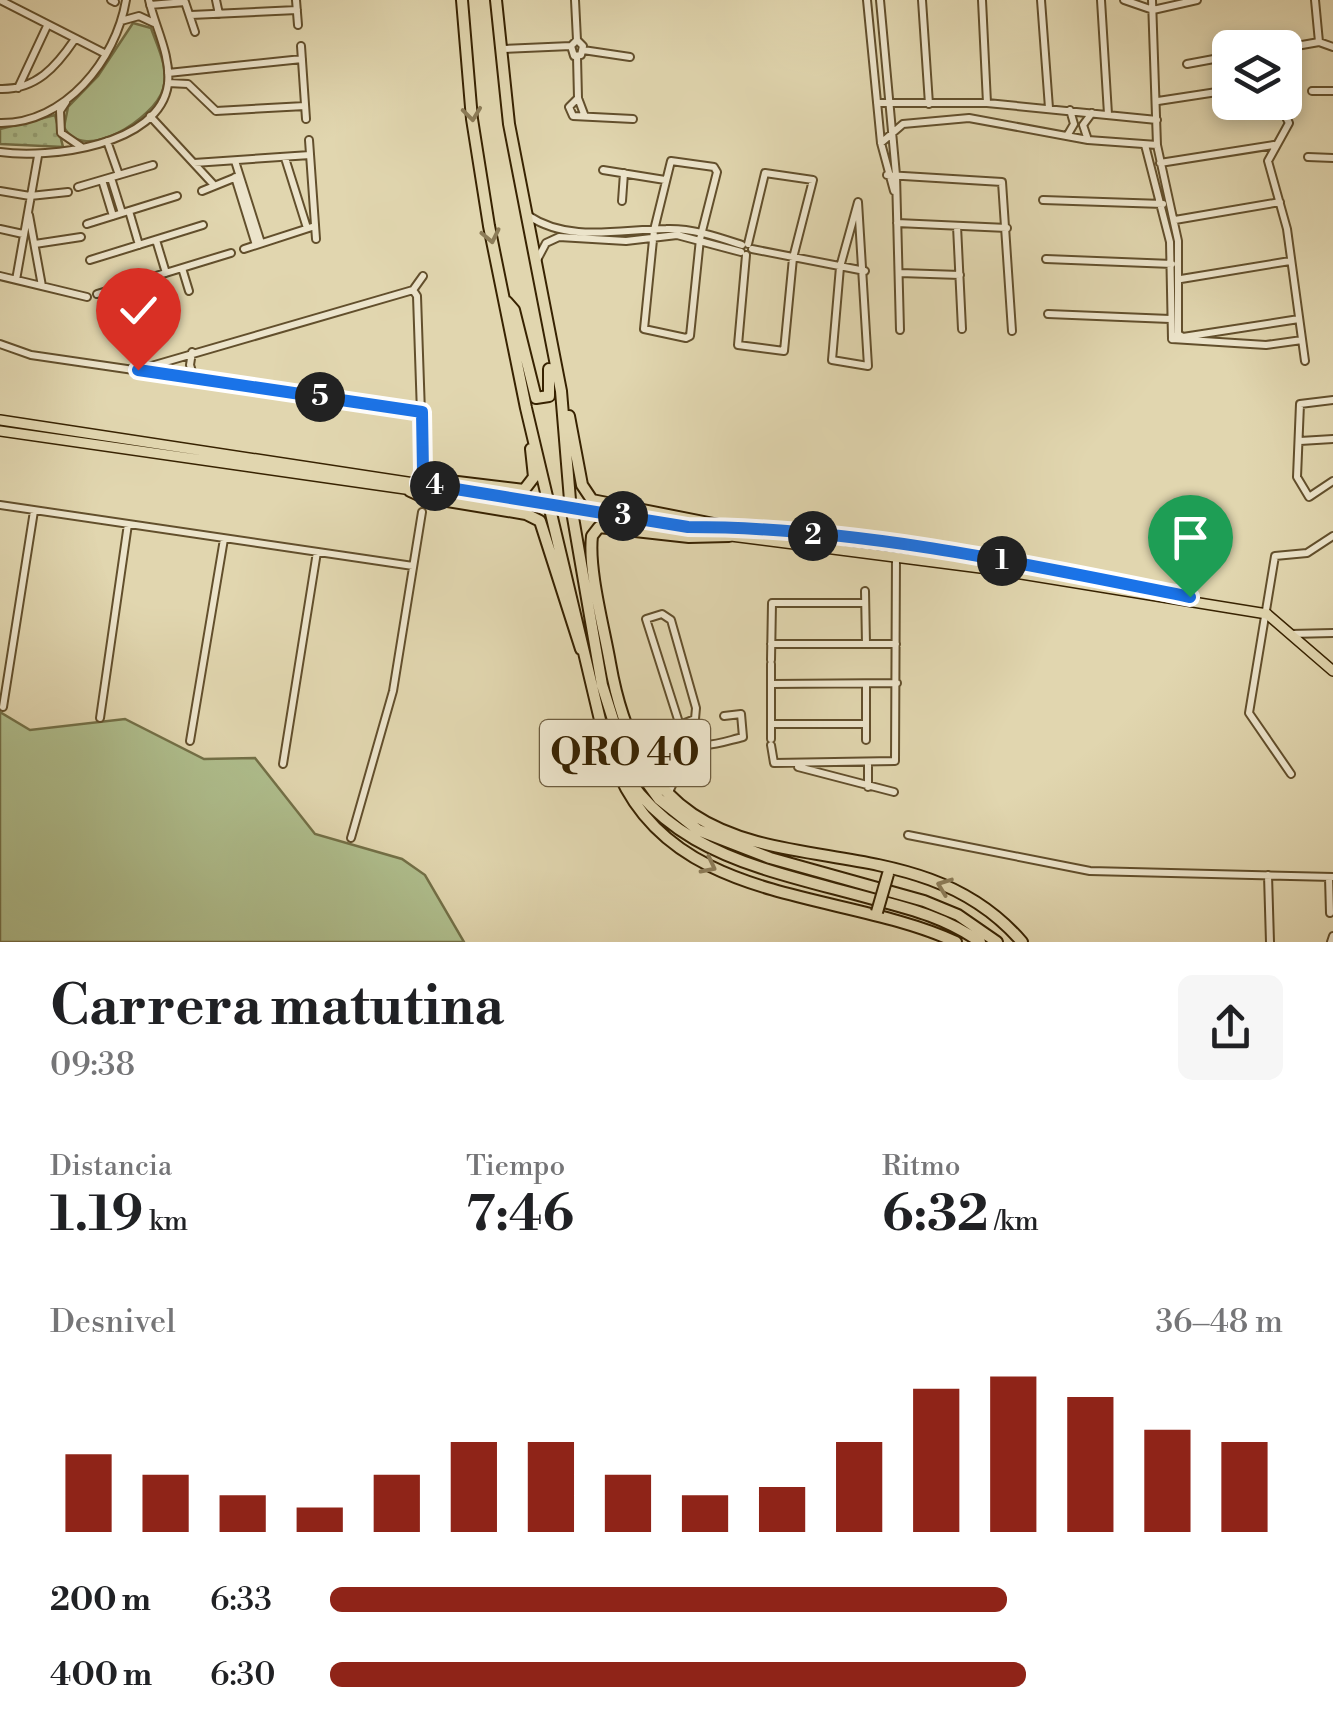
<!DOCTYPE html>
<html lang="es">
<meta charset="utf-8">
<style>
body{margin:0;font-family:"Libre Bodoni",serif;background:#f6f6f6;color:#202124;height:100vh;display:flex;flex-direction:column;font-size:38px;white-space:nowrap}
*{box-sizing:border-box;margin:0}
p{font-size:32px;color:#757577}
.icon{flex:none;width:55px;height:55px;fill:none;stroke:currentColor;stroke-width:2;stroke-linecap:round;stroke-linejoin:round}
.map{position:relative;height:942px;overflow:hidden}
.panel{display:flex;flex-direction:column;background:#fff;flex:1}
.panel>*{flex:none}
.buttons{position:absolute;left:1212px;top:30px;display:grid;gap:20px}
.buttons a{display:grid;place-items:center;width:90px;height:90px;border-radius:15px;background:#fff;box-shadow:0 5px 15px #0003;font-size:50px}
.pin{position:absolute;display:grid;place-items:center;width:85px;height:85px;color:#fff;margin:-102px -42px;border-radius:50% 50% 50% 0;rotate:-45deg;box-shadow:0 0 10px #0007}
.pin .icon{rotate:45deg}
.km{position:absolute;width:50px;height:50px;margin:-25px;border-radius:50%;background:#222;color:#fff;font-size:28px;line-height:50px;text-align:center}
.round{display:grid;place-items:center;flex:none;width:105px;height:105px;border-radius:15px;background:#f6f6f6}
.summary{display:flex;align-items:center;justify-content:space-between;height:170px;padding:0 50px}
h1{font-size:55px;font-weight:800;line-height:75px}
.stats{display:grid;grid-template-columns:repeat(3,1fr);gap:15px;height:170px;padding:10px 50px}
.stats div{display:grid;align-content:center}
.stats b{font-size:50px;font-weight:800}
.stats small{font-size:28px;font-weight:400}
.stats p{font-size:28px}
.chart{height:280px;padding:20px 50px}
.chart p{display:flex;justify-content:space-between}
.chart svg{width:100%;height:180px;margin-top:10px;stroke:#8f2418;stroke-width:6}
ul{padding:0 50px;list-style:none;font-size:32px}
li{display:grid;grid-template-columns:160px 120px 1fr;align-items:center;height:75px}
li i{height:25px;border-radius:12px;background:#8f2418}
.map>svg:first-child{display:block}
.park{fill:#afbe8d;stroke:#737047;stroke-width:2.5}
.garden{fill:url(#garden-dots);stroke:#737047;stroke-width:2.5}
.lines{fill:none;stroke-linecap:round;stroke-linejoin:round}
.minor-casing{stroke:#624f2c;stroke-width:10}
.major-casing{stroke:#372201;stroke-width:12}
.highway-casing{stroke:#372201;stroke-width:14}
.minor{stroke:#ece4cb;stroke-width:6}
.major{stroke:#e1d6af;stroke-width:9}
.highway{stroke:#e1d6af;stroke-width:10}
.major-bridge-casing{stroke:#372201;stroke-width:12;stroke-linecap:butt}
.highway-bridge-casing{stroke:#372201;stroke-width:14;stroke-linecap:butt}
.major-bridge{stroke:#e1d6af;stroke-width:9}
.highway-bridge{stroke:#e1d6af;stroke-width:10}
.oneway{stroke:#8c7c58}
.route-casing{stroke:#fff;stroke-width:20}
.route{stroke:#1a73e8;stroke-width:12}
.labels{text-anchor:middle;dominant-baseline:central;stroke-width:10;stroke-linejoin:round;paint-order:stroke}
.shield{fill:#ece4cb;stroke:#6d5c3e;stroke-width:2.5}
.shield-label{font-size:38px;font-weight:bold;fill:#372201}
</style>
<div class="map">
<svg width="1333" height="942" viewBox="0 0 1333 942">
<defs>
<pattern id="garden-dots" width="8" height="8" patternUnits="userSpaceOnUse" patternTransform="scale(2.5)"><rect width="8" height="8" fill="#afbe8d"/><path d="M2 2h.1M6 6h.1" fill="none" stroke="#97a378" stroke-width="1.8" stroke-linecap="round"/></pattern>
</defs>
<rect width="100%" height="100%" fill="#e1d6af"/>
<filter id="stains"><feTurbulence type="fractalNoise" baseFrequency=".002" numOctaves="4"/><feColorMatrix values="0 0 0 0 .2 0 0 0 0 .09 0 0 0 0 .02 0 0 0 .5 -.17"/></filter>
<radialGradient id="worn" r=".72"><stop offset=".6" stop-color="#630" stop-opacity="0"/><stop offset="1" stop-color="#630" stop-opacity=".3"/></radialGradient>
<path class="park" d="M133 23 151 28C158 48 169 68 163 89 155 118 83 165 64 127L68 107 98 76Z
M0 712 30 730 125 719 204 759 255 758 315 834 402 859 425 875 464 942H0Z"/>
<path class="garden" d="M55 115 63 147 0 144V129Z"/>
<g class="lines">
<g class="minor-casing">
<path id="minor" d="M0 0 106 54
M111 0 115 2
M216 0 219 14
M296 0 298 25
M575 0 577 40
M867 0 881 143 894 191
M880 0 896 175 900 330
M922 0 929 104
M982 0 987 103
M1041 0 1049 108
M1101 0 1108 114
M1124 0 1153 10 1197 0
M1152 0 1157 145 1178 241V334L1172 339
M1315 0 1319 42
M150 5 185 2 195 32
M191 15 297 10
M121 21 139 16 154 23
M301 46 306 119
M1285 48 1319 42 1333 47
M502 49 571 46 577 40 583 46 581 55 574 56 571 46
M583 50 630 57
M577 57 578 98 584 114
M1187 64 1230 56
M168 73 302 59
M168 83 188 84 216 111 305 106
M18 88 47 26
M0 89C36 90 56 67 75 39
M1312 91H1333
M578 98 569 107 573 116 633 119
M1158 101 1230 90
M66 102 60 111 61 133 80 146
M1278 102 1289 123 1268 161 1287 229 1305 361
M877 103H987L1157 120
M150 116 213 184
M0 123C65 124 116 60 126 0
M1067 136 1074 124 1070 110
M309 140 316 239
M1088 140 1083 125 1092 113
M107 141 119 175
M881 143 903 124 969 118 1088 140 1157 145
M1145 145 1170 242 1172 339
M0 152C48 159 160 146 168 84 171 55 155 27 149 0
M1308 157 1333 158
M285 158 307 228
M235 161 261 243
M671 161 714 167 717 172 700 239 690 336 686 338 644 329 654 230Z
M194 163 310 155
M1160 163 1274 145
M603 170 665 180
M887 175 1002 182 1012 331
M235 177 256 245
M111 178 122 213
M102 180 113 216
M78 187 153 165
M0 191 30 196 68 192
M202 191 239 176
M1043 200 1163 204
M622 201 624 173
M858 202 868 366 832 360 840 267Z
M129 211 139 245
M29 215 42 286
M529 216C569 243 622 229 666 229 693 228 718 237 742 245
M1175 220 1280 202
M897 223 1007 228
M87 224 177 196
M957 226 962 329
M0 229 23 234
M156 240 166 273
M35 244 81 237
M244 249 315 226
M752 249 865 271
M746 255 738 345 784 351 793 258 813 180 765 173 748 244
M1046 259 1172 264
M90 260 203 225
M537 260 546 243 559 237 626 241 677 235 741 252
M182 268 189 291
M900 273 960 275
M0 276 87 297
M1181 279 1290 261
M16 280 38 156
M413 290 417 296 423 472 419 483
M413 290 423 276
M97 294 231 253
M1048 314 1170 319
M1178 334 1183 337 1299 319
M1172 339 1266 345 1302 340
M0 344 31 355 421 412
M192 352 190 365 194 378
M141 369 413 290
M1333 400 1300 404 1297 477 1309 497 1333 481
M1300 441 1333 439
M0 505 413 566
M865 591 866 644
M1290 634 1333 633
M771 644H896
M771 660 772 603H865
M772 684 897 683
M3 707 34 511
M100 718 128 524
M772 724H866
M680 725 695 719 696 708 671 620 662 614 646 619 682 732C697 754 721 742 743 737L741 714 724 716
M771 739V664
M866 740V684
M190 741 224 539
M771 745 774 763 895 761 896 556
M647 760 670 761 695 745
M283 764 317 552
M798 767 894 792
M1291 774 1249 713 1275 556 1307 553 1333 536
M868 787V763
M670 790 685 756
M908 835 1090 871 1333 877
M351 838 393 691 422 512
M1268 875 1270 942
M1329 877 1330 913
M1331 942 1333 936"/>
</g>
<g class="major-casing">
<path id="major" d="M0 420 539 502
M0 431 482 500
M588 514 708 533
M724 527 992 559 1187 597
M723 535 996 570 1267 614 1333 671"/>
</g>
<g class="highway-casing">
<path id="highway" d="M462 0 472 119 489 226 526 408 601 724C645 852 758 867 873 899 911 909 947 918 980 942
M496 0 509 124 561 391 570 500 602 685 622 748 659 799 698 830 770 858 924 901 958 915 997 942
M507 302 514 310 536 398 549 396V369
M569 416 582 485 592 500 729 527
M421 484 441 480 524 490 534 477 531 449
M410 491 423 497 526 514 540 521 581 649
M729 536 689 537 599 527 592 536C588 570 604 628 610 663 658 938 890 789 1022 942
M619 774C677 906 844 890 956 942"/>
</g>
<use href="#minor" class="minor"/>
<use href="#major" class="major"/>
<use href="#highway" class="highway"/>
<g class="major-bridge-casing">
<path id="major-bridge" d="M539 502 588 510"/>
</g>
<g class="highway-bridge-casing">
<path id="highway-bridge" d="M877 912 888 874"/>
</g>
<use href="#major-bridge" class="major-bridge"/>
<use href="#highway-bridge" class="highway-bridge"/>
</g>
<defs><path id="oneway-chevron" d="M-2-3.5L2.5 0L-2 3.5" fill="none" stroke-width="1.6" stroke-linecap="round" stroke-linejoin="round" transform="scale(2.5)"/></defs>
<g class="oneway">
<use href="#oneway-chevron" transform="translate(472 114) rotate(83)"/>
<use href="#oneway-chevron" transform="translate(491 236) rotate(78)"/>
<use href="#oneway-chevron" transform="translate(709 866) rotate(27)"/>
<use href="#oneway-chevron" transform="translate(944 886) rotate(-159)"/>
</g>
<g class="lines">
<g class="route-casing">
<path id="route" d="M138 370 422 412 423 472 419 483 688 527C856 527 1026 564 1190 597"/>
</g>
<use href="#route" class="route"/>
</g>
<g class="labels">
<rect class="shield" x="540" y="720" width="170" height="66" rx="8"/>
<g class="shield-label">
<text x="625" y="753">QRO 40</text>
</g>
</g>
<rect width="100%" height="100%" filter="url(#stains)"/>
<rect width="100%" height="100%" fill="url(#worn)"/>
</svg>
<div class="buttons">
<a><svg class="icon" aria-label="layers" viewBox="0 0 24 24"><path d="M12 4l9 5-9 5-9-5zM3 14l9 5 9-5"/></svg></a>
</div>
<div class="pin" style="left:1190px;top:597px;background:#1e9e55"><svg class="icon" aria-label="arrive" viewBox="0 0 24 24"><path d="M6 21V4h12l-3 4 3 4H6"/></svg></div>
<div class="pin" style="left:138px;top:370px;background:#d93025"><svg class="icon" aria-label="check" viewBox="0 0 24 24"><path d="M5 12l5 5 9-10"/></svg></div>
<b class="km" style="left:1002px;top:561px">1</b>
<b class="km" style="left:813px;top:536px">2</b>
<b class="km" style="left:623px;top:516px">3</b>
<b class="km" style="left:435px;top:486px">4</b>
<b class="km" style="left:320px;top:397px">5</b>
</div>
<section class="panel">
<div class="summary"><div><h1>Carrera matutina</h1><p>09:38</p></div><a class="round"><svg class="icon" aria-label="share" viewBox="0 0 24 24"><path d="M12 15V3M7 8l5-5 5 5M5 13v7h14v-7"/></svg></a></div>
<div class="stats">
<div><p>Distancia</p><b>1.19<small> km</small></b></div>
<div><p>Tiempo</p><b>7:46</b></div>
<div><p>Ritmo</p><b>6:32<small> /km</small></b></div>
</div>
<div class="chart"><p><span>Desnivel</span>36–48 m</p>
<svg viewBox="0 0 160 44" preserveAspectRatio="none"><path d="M5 44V25M15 44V30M25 44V35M35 44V38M45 44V30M55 44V22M65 44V22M75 44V30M85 44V35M95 44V33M105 44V22M115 44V9M125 44V6M135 44V11M145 44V19M155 44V22"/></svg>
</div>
<ul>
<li><b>200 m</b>6:33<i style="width:71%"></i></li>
<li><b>400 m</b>6:30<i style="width:73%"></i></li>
</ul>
</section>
